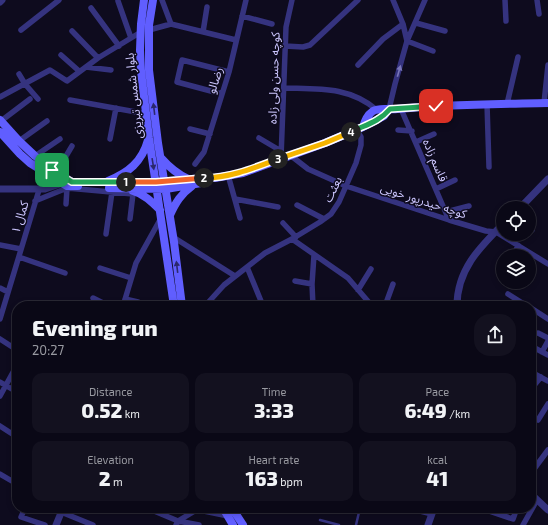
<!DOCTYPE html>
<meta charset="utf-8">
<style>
body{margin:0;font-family:"Exo 2","Noto Sans Arabic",sans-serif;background:#13111f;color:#f1f3f6;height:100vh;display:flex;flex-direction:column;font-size:15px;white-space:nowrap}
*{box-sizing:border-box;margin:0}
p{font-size:13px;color:#999aa1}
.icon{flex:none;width:22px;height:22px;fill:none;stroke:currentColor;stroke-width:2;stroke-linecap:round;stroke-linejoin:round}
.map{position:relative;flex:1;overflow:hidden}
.side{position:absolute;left:12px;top:301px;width:524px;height:212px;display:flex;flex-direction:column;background:#0a0816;border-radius:16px;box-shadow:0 2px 6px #0003,0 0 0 1px #2a2935}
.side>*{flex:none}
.controls{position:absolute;left:496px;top:201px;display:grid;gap:8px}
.controls a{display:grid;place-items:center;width:40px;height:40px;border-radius:50%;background:#0a0816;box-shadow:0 2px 6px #0003,0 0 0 1px #2a2935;font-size:20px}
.pin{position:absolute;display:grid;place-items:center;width:34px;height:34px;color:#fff;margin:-17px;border-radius:8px;box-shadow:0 2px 6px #0006}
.km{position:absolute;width:20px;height:20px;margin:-10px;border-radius:50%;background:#222;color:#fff;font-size:11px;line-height:20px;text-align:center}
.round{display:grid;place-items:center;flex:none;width:42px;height:42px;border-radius:16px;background:#13111f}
.overview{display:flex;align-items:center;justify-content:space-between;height:68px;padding:0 20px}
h1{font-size:22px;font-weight:800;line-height:30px}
.figures{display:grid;grid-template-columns:repeat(3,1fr);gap:6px;height:68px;padding:4px 20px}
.figures div{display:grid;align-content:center;border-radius:10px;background:#13111f;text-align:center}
.figures b{font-size:20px;font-weight:800}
.figures small{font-size:11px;font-weight:400}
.figures p{font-size:11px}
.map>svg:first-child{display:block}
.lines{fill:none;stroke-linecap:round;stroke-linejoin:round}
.service{stroke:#35337f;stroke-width:2.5}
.minor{stroke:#35337f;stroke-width:5.5}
.tertiary{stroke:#35337f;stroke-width:7}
.secondary{stroke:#605eff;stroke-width:8}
.oneway{fill:#7976b9}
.oneway2{fill:#2b286d}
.split-1-casing{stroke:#fff;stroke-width:8}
.split-2-casing{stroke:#fff;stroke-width:8}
.split-3-casing{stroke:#fff;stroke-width:8}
.split-4-casing{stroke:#fff;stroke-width:8}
.split-5-casing{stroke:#fff;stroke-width:8}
.split-1{stroke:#22a559;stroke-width:5}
.split-2{stroke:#f0652b;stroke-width:5}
.split-3{stroke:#f5b400;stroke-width:5}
.split-4{stroke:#f5b400;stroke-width:5}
.split-5{stroke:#22a559;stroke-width:5}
.labels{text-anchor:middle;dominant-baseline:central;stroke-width:3;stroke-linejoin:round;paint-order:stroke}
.street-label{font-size:12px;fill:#cdc7ff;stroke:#0e0b1e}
</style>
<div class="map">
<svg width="548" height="525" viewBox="0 0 548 525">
<rect width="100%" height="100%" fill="#0e0b1e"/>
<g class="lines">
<path class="service" d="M320 520 339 525
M356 525 360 508"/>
<path class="minor" d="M393 0 403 24 407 41 433 51
M505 0 506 21
M537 0 539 14
M118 1 131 38
M91 8 119 46
M242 16 272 24
M416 23 445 31
M171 24 236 40
M21 30 59 0
M149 30 171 24 162 0
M72 31 98 58
M203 32 207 7
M285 46 303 47 310 45 358 0
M61 55 79 71
M358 65 383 39 403 24
M86 67 111 70
M19 74 25 84 38 99
M284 88C318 89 349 86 377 110
M222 94 177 82 182 60 229 72
M0 97 50 70 67 81 98 58 141 32
M70 100 147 114
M544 103 548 65
M487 104 489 167
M507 104 518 57
M389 109 395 84 407 41 425 0
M401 109 449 220
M1 121 30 99
M190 129 210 134
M398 130 412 131
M259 138 281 151
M110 139 116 108
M19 141 47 121
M416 142 434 134
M290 155 308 169 346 186 449 220 486 231 496 232 548 264
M35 156 60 139
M281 158 286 27 292 0
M195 164 204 152 229 72 246 0
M56 173 72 146
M228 175 240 218
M436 189 455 180
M235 199 278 207
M35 201 67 188 133 194 130 219
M66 204 67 188
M297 205 324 219
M446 212 469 206
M283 223 296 237
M529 226 532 230
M106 234 112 192
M173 237 235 276
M292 239 348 278 372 306
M0 245 21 249
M514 256 518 245
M19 257 65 273
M247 267 261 301V306
M100 268 131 278
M295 281 312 284
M0 288 8 292
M358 290 371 269
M508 294 527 306
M93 298 109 306
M125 299 138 302
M123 306 136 263 161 218
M205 306 224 285 265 253 292 239 320 222 331 214 339 202 356 163 361 145V137L356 129
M313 306 312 284 314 255
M385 306 393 284
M531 308 548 319
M0 319 39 190
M538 333 548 338
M0 339 17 350
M531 346 548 355
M542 352 548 341
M531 372 548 381
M0 382 17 392
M531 389 541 377
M0 396 17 365
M538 420 548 404
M0 426 17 437
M531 473 548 450
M0 474 17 484
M25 508 21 517 45 525
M147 508 178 521 199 525
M408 508 432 514
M480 508 513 519 517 508
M61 512 93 525
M176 525 178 521 198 509
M523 525 537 500"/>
<path class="tertiary" d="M0 2 2 0
M0 189H45L63 183
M520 208 548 179
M457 306C457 270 479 248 503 224
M531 494 548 510
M199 508 198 509 227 515
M56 525 63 508
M428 525 434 508"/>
<path class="secondary" d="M144 0 141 24 140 50 141 71 149 138 174 306
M153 0 149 25V70L158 143 174 242 182 306
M0 120 19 141 35 156 56 173 72 182H156L204 178H215L243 173 325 143 363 127 384 116 389 109
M363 127C365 121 367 115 373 111 380 107 389 110 397 109 447 104 498 104 548 103
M0 132 20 154 30 163 67 186H78
M161 158C169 167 177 174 188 179
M108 181C128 173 142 162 148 140
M109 188 166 189 201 183
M133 191C144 194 152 202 160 210
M170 215C176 202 181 194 192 186
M223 508 233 525
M232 508 243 525"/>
</g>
<defs><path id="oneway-solid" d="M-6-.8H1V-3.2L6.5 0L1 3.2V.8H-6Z"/></defs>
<use class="oneway" href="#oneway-solid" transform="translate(399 71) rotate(-74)"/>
<g class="oneway2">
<use href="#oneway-solid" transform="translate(154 109) rotate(-97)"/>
<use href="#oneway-solid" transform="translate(153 164) rotate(81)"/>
<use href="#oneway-solid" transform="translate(177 267) rotate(-97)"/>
</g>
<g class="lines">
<g class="split-1-casing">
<path id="split-1" d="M52 170 72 182H126"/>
</g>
<g class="split-2-casing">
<path id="split-2" d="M126 182H156L204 178"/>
</g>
<g class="split-3-casing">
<path id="split-3" d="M204 178C230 178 254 168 278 159"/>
</g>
<g class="split-4-casing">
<path id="split-4" d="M278 159 325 143 351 132"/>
</g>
<g class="split-5-casing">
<path id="split-5" d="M351 132C365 125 379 122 390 109L436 106"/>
</g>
<use href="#split-1" class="split-1"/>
<use href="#split-2" class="split-2"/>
<use href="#split-3" class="split-3"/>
<use href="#split-4" class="split-4"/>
<use href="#split-5" class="split-5"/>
</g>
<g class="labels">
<g class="street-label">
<text transform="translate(273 78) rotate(-88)">کوچه حسن ولی زاده</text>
<text transform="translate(214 80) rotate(-73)">رضالو</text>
<text transform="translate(133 96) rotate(-96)">بلوار شمس تبریزی</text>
<text transform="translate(436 160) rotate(67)">قاسم زاده</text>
<text transform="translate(332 189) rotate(-64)">بعثت</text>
<text transform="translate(424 200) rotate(18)">کوچه حیدرپور خویی</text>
<text transform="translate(19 217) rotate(-73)">کمال ۱</text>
</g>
</g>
</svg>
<div class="controls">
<a><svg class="icon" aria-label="locate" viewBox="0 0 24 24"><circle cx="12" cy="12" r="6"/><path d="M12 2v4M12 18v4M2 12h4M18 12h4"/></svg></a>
<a><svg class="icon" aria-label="layers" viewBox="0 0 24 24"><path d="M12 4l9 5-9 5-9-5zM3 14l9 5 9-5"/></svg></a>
</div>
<div class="pin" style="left:52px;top:170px;background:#1e9e55"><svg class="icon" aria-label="arrive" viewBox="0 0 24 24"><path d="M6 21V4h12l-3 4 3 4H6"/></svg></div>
<div class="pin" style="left:436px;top:106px;background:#d93025"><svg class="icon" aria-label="check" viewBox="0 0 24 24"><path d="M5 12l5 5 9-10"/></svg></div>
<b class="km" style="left:126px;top:182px">1</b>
<b class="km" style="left:204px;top:178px">2</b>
<b class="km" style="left:278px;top:159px">3</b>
<b class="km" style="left:351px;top:132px">4</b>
<section class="side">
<div class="overview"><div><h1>Evening run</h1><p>20:27</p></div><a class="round"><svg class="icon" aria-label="share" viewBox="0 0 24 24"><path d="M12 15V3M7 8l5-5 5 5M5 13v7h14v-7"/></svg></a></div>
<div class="figures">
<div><p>Distance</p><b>0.52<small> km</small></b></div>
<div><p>Time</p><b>3:33</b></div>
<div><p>Pace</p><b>6:49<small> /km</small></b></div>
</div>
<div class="figures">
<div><p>Elevation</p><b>2<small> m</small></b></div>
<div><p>Heart rate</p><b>163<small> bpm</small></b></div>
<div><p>kcal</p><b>41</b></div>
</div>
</section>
</div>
